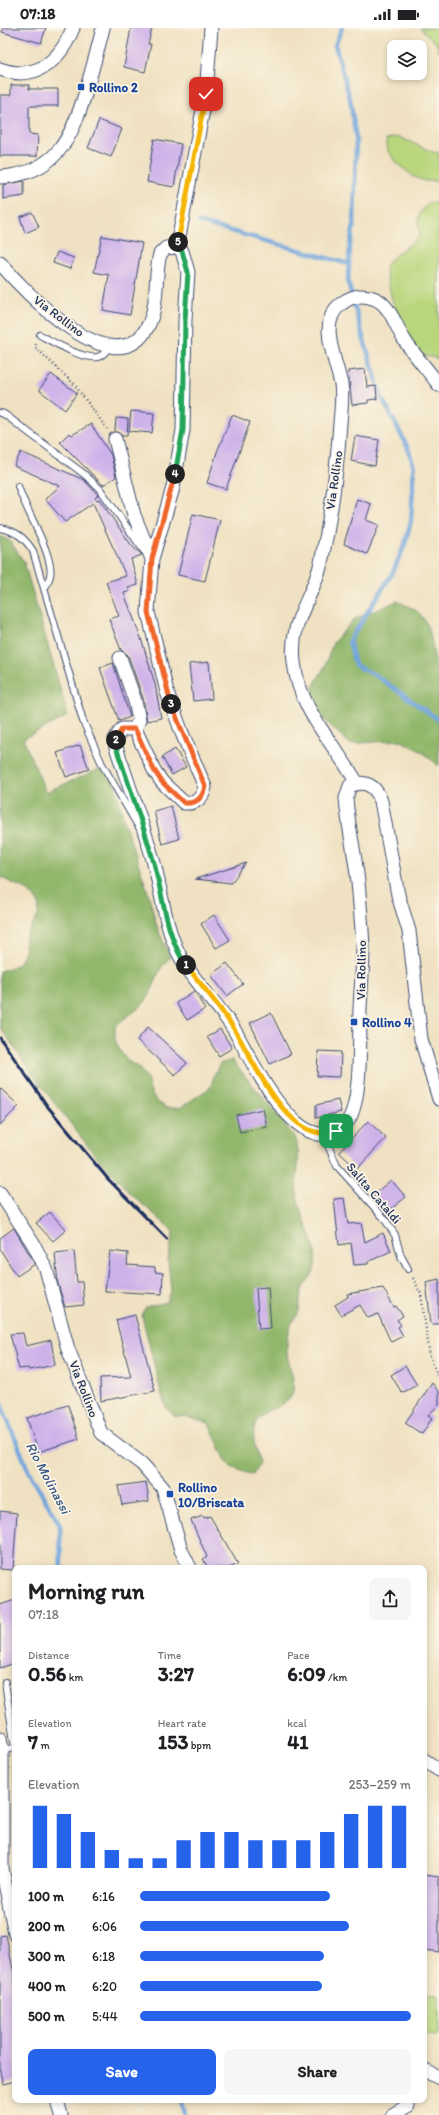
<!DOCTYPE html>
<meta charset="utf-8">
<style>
body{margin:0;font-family:Itim,sans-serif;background:#f6f6f6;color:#202124;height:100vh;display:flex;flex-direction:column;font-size:15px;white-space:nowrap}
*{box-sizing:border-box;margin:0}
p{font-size:13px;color:#757577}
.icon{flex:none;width:22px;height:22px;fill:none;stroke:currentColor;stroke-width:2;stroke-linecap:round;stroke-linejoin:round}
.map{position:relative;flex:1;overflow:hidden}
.details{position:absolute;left:12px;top:1537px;width:415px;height:538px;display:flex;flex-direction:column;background:#fff;border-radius:8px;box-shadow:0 2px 6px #0003}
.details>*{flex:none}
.tools{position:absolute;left:387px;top:12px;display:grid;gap:8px}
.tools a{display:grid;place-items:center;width:40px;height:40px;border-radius:8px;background:#fff;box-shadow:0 2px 6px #0003;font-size:20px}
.pin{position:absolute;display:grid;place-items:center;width:34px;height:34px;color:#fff;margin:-17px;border-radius:8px;box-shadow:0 2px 6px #0006}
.km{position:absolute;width:20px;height:20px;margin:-10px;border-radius:50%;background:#222;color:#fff;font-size:11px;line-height:20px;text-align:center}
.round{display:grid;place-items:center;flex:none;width:42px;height:42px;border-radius:8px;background:#f6f6f6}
.head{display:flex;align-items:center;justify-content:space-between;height:68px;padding:0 16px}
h1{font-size:22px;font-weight:700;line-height:30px}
.stats{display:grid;grid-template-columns:repeat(3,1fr);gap:6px;height:68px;padding:4px 16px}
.stats div{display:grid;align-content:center}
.stats b{font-size:20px;font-weight:700}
.stats small{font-size:11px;font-weight:400}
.stats p{font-size:11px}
.chart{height:112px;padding:8px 16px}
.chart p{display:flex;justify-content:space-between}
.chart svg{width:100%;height:72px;margin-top:4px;stroke:#2563eb;stroke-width:6}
.button{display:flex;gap:8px;margin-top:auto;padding:8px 16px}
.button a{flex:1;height:46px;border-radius:8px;background:#2563eb;color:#fff;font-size:16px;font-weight:700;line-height:46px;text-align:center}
.button a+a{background:#f6f6f6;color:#202124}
ul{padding:0 16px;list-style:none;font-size:13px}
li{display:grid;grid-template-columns:64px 48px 1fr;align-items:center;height:30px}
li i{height:10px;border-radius:5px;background:#2563eb}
.status{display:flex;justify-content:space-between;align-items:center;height:28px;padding:0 20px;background:#fff;direction:ltr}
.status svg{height:11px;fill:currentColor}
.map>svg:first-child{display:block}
.green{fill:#b8d67c;stroke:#6a826d}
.forest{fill:#92b76c;stroke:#567365}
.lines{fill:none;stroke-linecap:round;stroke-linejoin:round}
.stream{stroke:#6fa4dc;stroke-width:4.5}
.building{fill:#cdb1ea}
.service-casing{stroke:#3b4a6d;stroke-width:8}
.minor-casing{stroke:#3b4a6d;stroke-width:15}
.path{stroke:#3b4a6d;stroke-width:2.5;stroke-dasharray:1 3;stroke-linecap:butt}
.service{stroke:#fff;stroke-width:6}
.minor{stroke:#fff;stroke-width:13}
.rail{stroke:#1b2f5e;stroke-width:3}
.split-1-casing{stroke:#fff;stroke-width:8}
.split-2-casing{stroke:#fff;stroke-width:8}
.split-3-casing{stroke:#fff;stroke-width:8}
.split-4-casing{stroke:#fff;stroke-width:8}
.split-5-casing{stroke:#fff;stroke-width:8}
.split-6-casing{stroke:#fff;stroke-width:8}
.split-1{stroke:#f5b400;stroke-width:5}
.split-2{stroke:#22a559;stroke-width:5}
.split-3{stroke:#f0652b;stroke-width:5}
.split-4{stroke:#f0652b;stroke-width:5}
.split-5{stroke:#22a559;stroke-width:5}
.split-6{stroke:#f5b400;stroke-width:5}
.transit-dot{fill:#1a4fb4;stroke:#fcf5e5;stroke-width:1.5}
.labels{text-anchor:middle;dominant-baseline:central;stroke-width:3.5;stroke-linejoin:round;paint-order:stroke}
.transit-label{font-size:13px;font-weight:bold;fill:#164399;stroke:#fcf5e5;text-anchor:start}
.street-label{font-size:13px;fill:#1b2f5e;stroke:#fcf5e5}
.water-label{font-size:14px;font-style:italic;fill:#38588a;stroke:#fcf5e5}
</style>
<div class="status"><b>07:18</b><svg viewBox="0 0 49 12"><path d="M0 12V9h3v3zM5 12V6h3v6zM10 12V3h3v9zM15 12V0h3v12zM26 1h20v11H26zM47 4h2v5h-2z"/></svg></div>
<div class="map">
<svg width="439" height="2087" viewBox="0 0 439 2087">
<rect width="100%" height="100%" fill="#fcf5e5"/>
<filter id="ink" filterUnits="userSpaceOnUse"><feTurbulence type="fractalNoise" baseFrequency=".025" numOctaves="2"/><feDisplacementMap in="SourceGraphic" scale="8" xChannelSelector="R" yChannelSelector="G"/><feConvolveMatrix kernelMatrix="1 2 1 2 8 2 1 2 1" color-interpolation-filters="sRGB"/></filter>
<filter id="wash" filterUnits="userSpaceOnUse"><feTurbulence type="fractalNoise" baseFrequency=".012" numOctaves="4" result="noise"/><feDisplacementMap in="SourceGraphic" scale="16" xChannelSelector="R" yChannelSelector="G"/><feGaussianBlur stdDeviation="0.9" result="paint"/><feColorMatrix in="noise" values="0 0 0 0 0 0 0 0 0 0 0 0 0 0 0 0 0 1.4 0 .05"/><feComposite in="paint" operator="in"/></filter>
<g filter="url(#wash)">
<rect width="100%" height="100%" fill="#efe1c1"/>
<path class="green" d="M420 0H439V23L437 16Z
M399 109 435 125 439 124V153H425L414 149 395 133 388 123 386 111Z
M430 174 439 176V331C433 329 422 328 418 324 398 303 390 267 385 239 395 223 408 222 419 207 417 190 417 185 430 174Z
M424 1965 439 1966V2008L424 2007Z"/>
<path class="forest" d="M0 508 10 513 24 534 68 688 23 711 46 764 102 740 113 747 125 797 147 861 158 902 170 930C155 941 156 962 144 975 136 984 124 989 115 999V1012L120 1023 128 1033 139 1040 147 1051 150 1062 156 1073 167 1080H180L211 1059 214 1047 220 1036 232 1032 295 1109C303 1130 294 1148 297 1168 301 1192 321 1218 314 1242 312 1250 305 1255 302 1262 299 1270 301 1279 298 1286 297 1288 294 1291 293 1293 289 1299 287 1313 287 1320 286 1336 298 1352 292 1367 289 1374 281 1377 275 1380 246 1390 253 1411 259 1435L253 1447 231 1439 224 1429 209 1395 186 1389 174 1388 166 1379 162 1368 142 1288 145 1280 167 1274 171 1263 168 1232 173 1205 170 1200 133 1168 94 1126 34 1048 0 999V943L11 940 21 933 25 922V910L38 888 39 876C27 856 17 860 0 848Z
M397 573C403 576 414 580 419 585 435 601 430 625 439 643V738L421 723 399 712 350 716 315 683 313 659 325 638 333 615 353 592Z"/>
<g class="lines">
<path class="stream" d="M342 0 335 17 350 71 356 111 354 197 350 216 348 254 363 309 382 370 408 420 414 439 411 493 405 516 392 546 349 613 355 637 375 647 439 692
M199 194 349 236
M0 1374 29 1444 60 1497 61 1540
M182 2072 185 2087"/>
</g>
<g id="blocks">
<path class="building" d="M3 0H46L41 15 2 4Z
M131 0H152L148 16H151L145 44 124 39Z
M11 57H29V61H58V78H29V106L38 107 37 128H0V67H11Z
M99 92 122 101 111 129 88 120Z
M154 111 181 116 174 159 147 154Z
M24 153V168L3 171V157Z
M32 184 39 199 25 205 20 189Z
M102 208 142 215 130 287 103 282 109 247 94 244Z
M57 224 74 230 70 241 53 235Z
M365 341 367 359 376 358 377 371 368 372V375L352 377 348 343Z
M51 346 77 365 65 382 39 362Z
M131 383 154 385 152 405 129 403Z
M232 387 250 394 226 461 207 455 217 424Z
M116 390 128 391 127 408H122L115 403Z
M91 396 111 427 116 449 103 457 60 414 69 405 72 407Z
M355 408 379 412 375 438 351 433Z
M21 424 84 452 98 467 95 470 97 472 99 471 132 518 142 527 131 531 138 557 128 560 130 563 124 565 141 610 155 656 161 690 147 693 143 670 128 627 121 622 109 591 119 588 106 554 126 548 93 475 65 494 45 471 60 458 14 438Z
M357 471 371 476 366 492 379 497 367 526 344 516Z
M193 486 220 492 205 553 178 547Z
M209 634 212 671 193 673 189 636Z
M113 635 130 689 119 693 100 640Z
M80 717 89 741 66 749 57 725Z
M175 721 186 739 172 747 162 729Z
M171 778 179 811 162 816 154 783Z
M246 835 231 855 195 851 231 840Z
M214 887 230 912 216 920 201 896Z
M227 935 243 956 227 968 211 947Z
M194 963 205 981 187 992 176 975Z
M271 985 291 1026 270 1036 250 995Z
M148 999 187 1035 175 1047 137 1012Z
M220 1001 232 1020 219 1028 207 1009Z
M318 1023 341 1024 340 1049 317 1048Z
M0 1060 19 1078 0 1097Z
M338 1072 341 1084 316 1090V1077Z
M263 1081 267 1099 240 1104 236 1087Z
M368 1093 386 1110 357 1141 339 1124Z
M391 1152 406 1169 387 1184 373 1167Z
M344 1170 348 1196 361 1195 365 1214 383 1205 391 1223 368 1234V1236L354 1237 351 1215 339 1217 334 1171Z
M50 1184 66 1202 53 1213 36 1195Z
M14 1200 35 1236 17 1248 0 1221V1210Z
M74 1223 77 1254H82L84 1277 65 1279 58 1256 55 1225Z
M110 1223 128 1225 127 1237 155 1239V1244L163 1245 162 1266 105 1263Z
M439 1251V1296H431L426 1254Z
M268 1259 271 1300 259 1301 256 1260Z
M383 1260 394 1279 396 1278 403 1288 397 1292 401 1297 398 1299 403 1308 391 1314 378 1286 368 1290 360 1277 341 1287 335 1277 348 1269 347 1266Z
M135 1287 155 1363 101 1373 100 1350 131 1349 116 1292Z
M23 1305 26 1318 51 1312 55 1337 29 1342 28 1340 19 1341 10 1306Z
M405 1338 417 1357 402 1365 391 1347Z
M432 1355 439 1364V1377L428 1387 432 1390 422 1406 405 1395Z
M68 1377 79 1411 38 1424 27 1390Z
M146 1454 149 1473 122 1477 118 1458Z
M0 1483 17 1485 13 1542 0 1541Z
M203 1488 204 1490 210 1488 238 1536 229 1540H208L203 1531 207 1529 191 1492Z
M15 1572V1635L0 1640V1577Z
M424 1847 439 1849V1924L424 1922Z
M6 1907 15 1951V2053L3 2056 0 2044V1908Z"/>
</g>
</g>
<g filter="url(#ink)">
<use href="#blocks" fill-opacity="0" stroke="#3b4a6d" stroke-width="1"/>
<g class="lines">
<g class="service-casing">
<path id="service" d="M40 307C53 314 83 332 98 329 104 327 106 323 109 318
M0 385 4 386 84 446 100 461 144 523
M18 458C24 479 55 529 50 548 49 552 47 556 45 560
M0 500C16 503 24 509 33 523L83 693 102 736 138 798
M323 1106 337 1138 384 1190 395 1207 401 1228 408 1241
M2 1722 15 1720 5 1654"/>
</g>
<g class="minor-casing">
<path id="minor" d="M0 41C36 54 60 33 73 0
M0 149C56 146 72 110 86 63 92 42 98 21 103 0
M177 219 206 66 211 0
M0 235C24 263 116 361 148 298 159 276 154 249 160 226L166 220 177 219 182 223 188 244 185 292 183 402 173 460 152 531 148 584 167 664 182 705 205 759C203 770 196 776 184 775L162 754 154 742 135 701H122L115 711 116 719C129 758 143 796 154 835 162 866 165 900 180 928 193 953 218 976 233 1000 251 1029 300 1142 346 1095 363 1078 359 1004 360 980 361 960 363 939 363 919 362 898 360 876 358 854 355 826 348 798 346 770L350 758C365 751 376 758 381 773L398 867 409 903 421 1011 439 1071
M115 411 134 487 152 531
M120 630 135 673 139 692 135 701
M357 755C334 715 299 682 294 634 289 592 312 573 321 535 331 489 337 442 340 395 341 382 343 368 341 356 336 332 317 294 341 276 347 271 354 268 362 268 369 268 378 271 383 276 393 285 397 301 405 313 415 328 428 342 439 357
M0 1165 34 1217 46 1241 68 1321 101 1405 142 1436 163 1460 181 1522 190 1540
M0 1710 2 1722V1840L15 1906
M424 1732 439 1742
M424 2042 439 2050
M57 2072 61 2087
M392 2087 408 2078"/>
</g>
<path class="path" d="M36 316 35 319 74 356 107 401
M413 1250 421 1266 430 1328 439 1352"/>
<use href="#service" class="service"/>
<use href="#minor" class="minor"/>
<path class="rail" d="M0 1010 48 1079 108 1151 167 1211"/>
</g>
</g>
<g class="lines" filter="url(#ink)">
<g class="split-1-casing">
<path id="split-1" d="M186 937C202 958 220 978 234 1001 253 1031 289 1120 336 1103"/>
</g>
<g class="split-2-casing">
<path id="split-2" d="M116 712V719C129 758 143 796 154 835 163 868 166 908 186 937"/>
</g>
<g class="split-3-casing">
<path id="split-3" d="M116 712 122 701H135L154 742 162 754 184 775C196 776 203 770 205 758L171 676"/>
</g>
<g class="split-4-casing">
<path id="split-4" d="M171 676 148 584 152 531 175 446"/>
</g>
<g class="split-5-casing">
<path id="split-5" d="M175 446 183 402 185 292 188 244 182 223 177 219 178 214"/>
</g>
<g class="split-6-casing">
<path id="split-6" d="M178 214 206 66"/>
</g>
<use href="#split-1" class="split-1"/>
<use href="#split-2" class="split-2"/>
<use href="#split-3" class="split-3"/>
<use href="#split-4" class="split-4"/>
<use href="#split-5" class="split-5"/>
<use href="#split-6" class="split-6"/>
</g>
<g class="transit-dot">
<rect x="77" y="55" width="8" height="8" rx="2"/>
<rect x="350" y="990" width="8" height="8" rx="2"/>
<rect x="166" y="1462" width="8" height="8" rx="2"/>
</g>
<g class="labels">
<g class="transit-label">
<text x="89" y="59">Rollino 2</text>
<text x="362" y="994">Rollino 4</text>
<text x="178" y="1459">Rollino<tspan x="178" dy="15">10/Briscata</tspan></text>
</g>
<g class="street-label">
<text transform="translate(59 288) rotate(37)">Via Rollino</text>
<text transform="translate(334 452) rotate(-82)">Via Rollino</text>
<text transform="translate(361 942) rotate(-89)">Via Rollino</text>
<text transform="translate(374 1165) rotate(49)">Salita Cataldi</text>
<text transform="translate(84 1361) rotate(69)">Via Rollino</text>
</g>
<g class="water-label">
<text transform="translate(48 1450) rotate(62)">Rio Molinassi</text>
</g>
</g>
</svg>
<div class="tools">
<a><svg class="icon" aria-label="layers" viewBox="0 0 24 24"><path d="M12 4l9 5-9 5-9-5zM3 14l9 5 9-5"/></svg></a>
</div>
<div class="pin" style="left:336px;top:1103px;background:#1e9e55"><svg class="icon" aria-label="arrive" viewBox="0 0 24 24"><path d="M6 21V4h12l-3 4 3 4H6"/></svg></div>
<div class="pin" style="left:206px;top:66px;background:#d93025"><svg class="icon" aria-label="check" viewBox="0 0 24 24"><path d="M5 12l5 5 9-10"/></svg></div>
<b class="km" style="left:186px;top:937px">1</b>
<b class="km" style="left:116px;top:712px">2</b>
<b class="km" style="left:171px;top:676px">3</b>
<b class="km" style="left:175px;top:446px">4</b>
<b class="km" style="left:178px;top:214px">5</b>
<section class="details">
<div class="head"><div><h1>Morning run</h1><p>07:18</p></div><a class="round"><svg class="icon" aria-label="share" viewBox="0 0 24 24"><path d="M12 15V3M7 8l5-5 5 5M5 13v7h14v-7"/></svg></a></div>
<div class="stats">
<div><p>Distance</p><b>0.56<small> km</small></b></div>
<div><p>Time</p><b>3:27</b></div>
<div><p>Pace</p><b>6:09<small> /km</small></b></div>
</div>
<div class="stats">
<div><p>Elevation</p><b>7<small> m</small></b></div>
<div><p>Heart rate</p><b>153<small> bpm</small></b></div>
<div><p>kcal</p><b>41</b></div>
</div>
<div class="chart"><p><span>Elevation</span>253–259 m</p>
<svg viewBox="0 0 160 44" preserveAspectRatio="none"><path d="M5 44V6M15 44V11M25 44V22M35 44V33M45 44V38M55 44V38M65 44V27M75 44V22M85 44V22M95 44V27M105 44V27M115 44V27M125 44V22M135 44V11M145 44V6M155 44V6"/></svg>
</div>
<ul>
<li><b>100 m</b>6:16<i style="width:70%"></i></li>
<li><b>200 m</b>6:06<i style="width:77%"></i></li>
<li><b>300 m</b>6:18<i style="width:68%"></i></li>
<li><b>400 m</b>6:20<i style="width:67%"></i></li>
<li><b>500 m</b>5:44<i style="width:100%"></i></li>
</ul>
<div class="button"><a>Save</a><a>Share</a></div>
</section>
</div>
